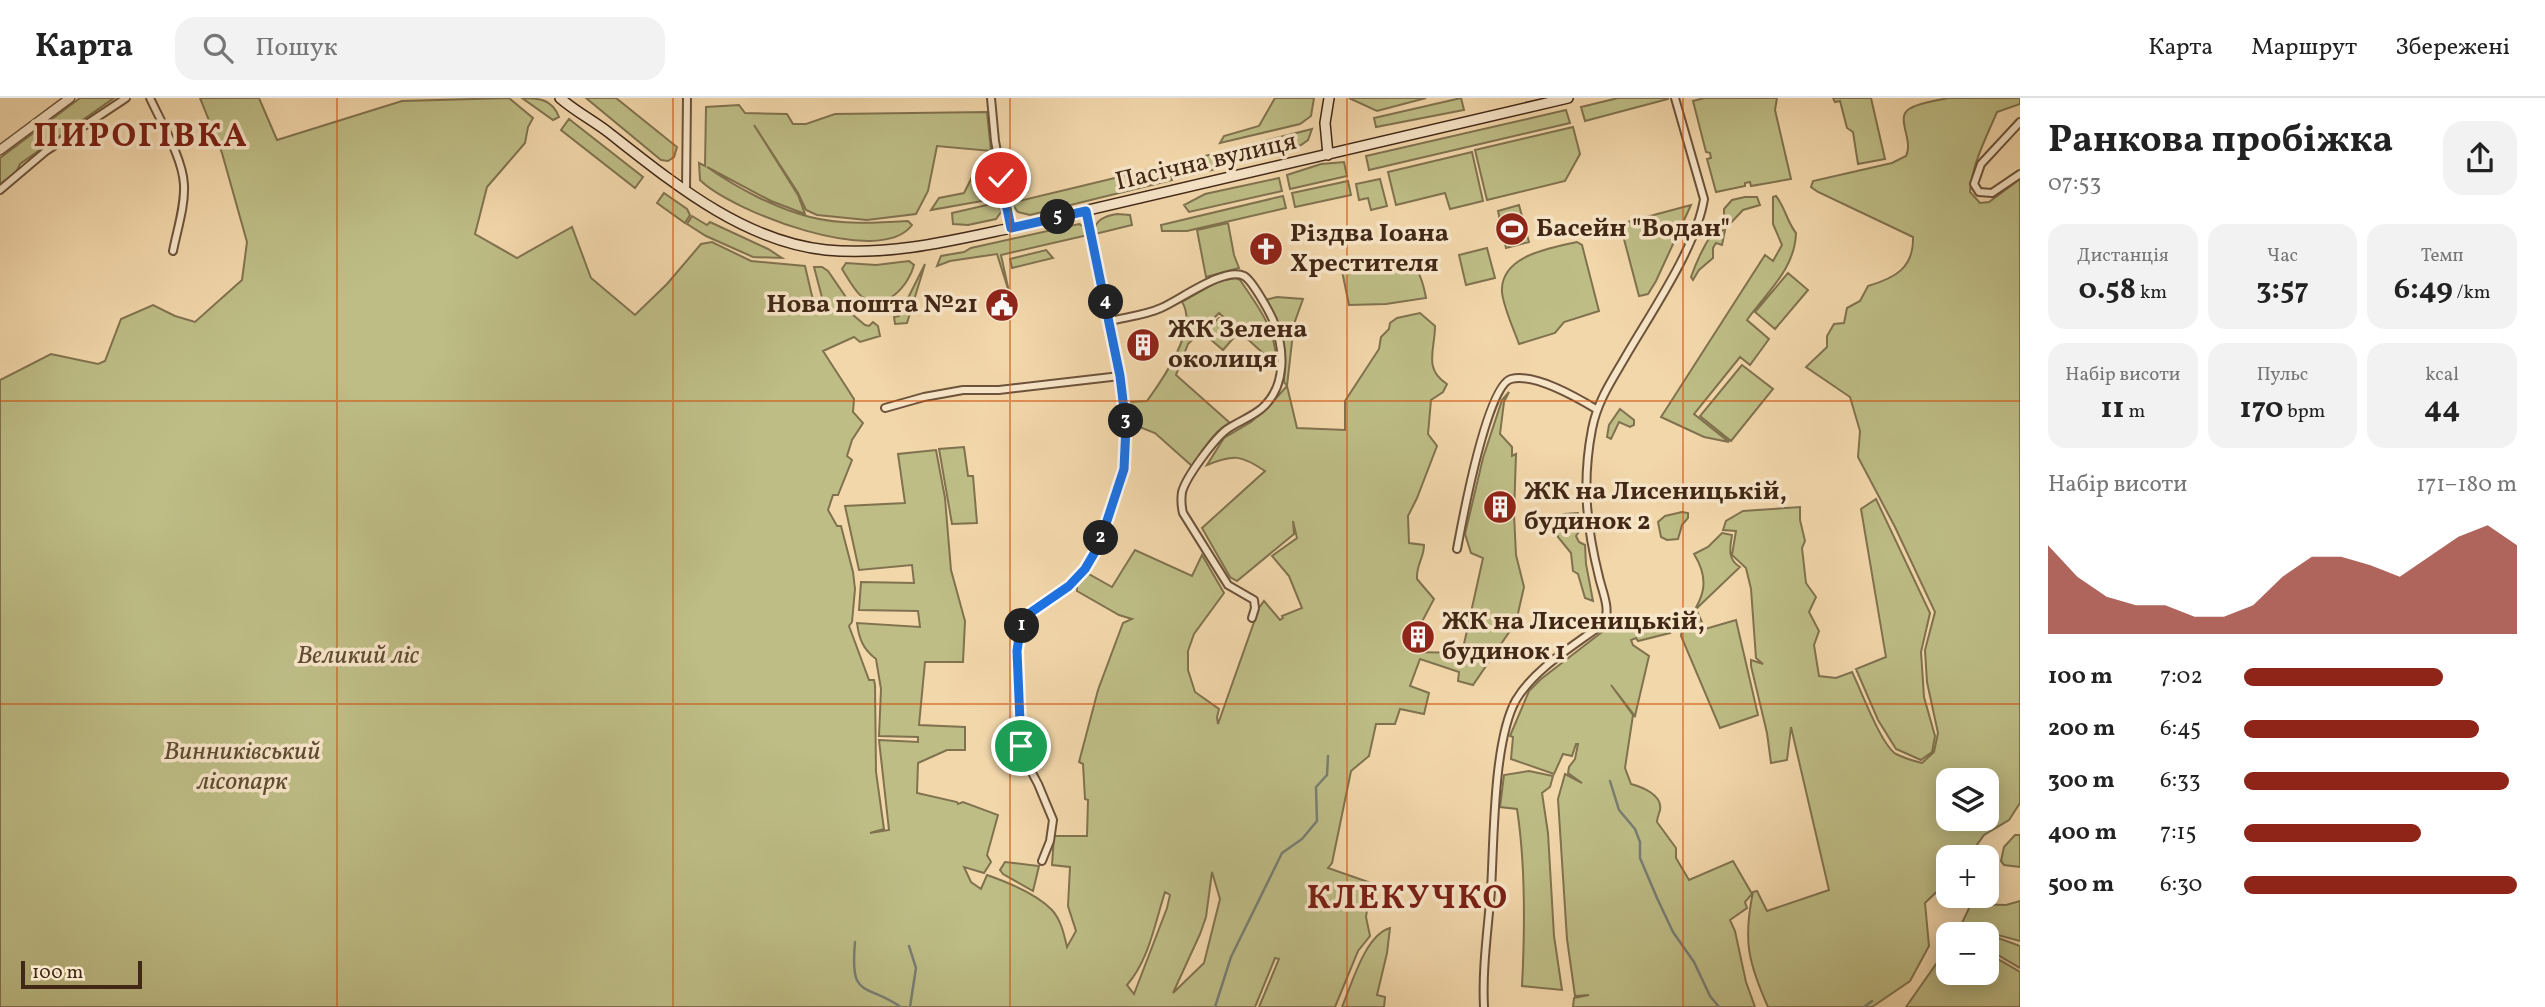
<!DOCTYPE html>
<html lang="uk">
<meta charset="utf-8">
<style>
body{margin:0;font-family:Vollkorn,serif;background:#f2f2f2;color:#222;height:100vh;display:flex;flex-direction:column;font-size:26px;white-space:nowrap}
*{box-sizing:border-box;margin:0}
p{font-size:23px;color:#767676}
.icon{flex:none;width:38px;height:38px;fill:none;stroke:currentColor;stroke-width:2;stroke-linecap:round;stroke-linejoin:round}
.map{position:relative;flex:1;overflow:hidden}
.side{display:flex;flex-direction:column;background:#fff;width:525px}
.side>*{flex:none}
.buttons{position:absolute;left:1936px;top:670px;display:grid;gap:14px}
.buttons a{display:grid;place-items:center;width:63px;height:63px;border-radius:14px;background:#fff;box-shadow:0 4px 18px #0003;font-size:35px}
.scale{position:absolute;left:21px;bottom:18px;width:121px;box-sizing:border-box;padding-left:7px;border:4px solid #412716;border-top:0;font-size:19px;line-height:24px;white-space:nowrap;color:#412716;-webkit-text-stroke:5px #f7e5c8;paint-order:stroke}
.pin{position:absolute;display:grid;place-items:center;width:60px;height:60px;color:#fff;margin:-30px;border:4px solid #fff;border-radius:50%;box-shadow:0 2px 7px #0007}
.km{position:absolute;width:35px;height:35px;margin:-18px;border-radius:50%;background:#222;color:#fff;font-size:19px;line-height:35px;text-align:center}
.round{display:grid;place-items:center;flex:none;width:74px;height:74px;border-radius:21px;background:#f2f2f2}
.overview{display:flex;align-items:center;justify-content:space-between;height:119px;padding:0 28px}
h1{font-size:38px;font-weight:700;line-height:52px}
.figures{display:grid;grid-template-columns:repeat(3,1fr);gap:10px;height:119px;padding:7px 28px}
.figures div{display:grid;align-content:center;border-radius:18px;background:#f2f2f2;text-align:center}
.figures b{font-size:30px;font-weight:700}
.figures small{font-size:19px;font-weight:400}
.figures p{font-size:19px}
.chart{height:196px;padding:14px 28px}
.chart p{display:flex;justify-content:space-between}
.chart svg{width:100%;height:126px;margin-top:7px;fill:#8f2418;opacity:.7}
ul{padding:0 28px;list-style:none;font-size:23px}
li{display:grid;grid-template-columns:112px 84px 1fr;align-items:center;height:52px}
li i{height:18px;border-radius:9px;background:#8f2418}
header{display:flex;align-items:center;gap:42px;box-sizing:border-box;height:98px;padding:0 35px;background:#fff;border-bottom:2px solid #e0e0e0}
header strong{font-size:33px}
nav{display:flex;gap:38px;margin-inline-start:auto;font-size:24px}
.search{width:490px;height:63px;background:#f2f2f2;display:flex;align-items:center;gap:18px;box-sizing:border-box;padding:0 24px;border-radius:21px;color:#767676;font-size:26px}
main{display:flex;flex:1;min-height:0}
.map>svg:first-child{display:block}
.green{fill:#bebd86;stroke:#80724e;stroke-width:2;fill-rule:evenodd}
.lines{fill:none;stroke-linecap:round;stroke-linejoin:round}
.stream{stroke:#787e74;stroke-width:2.5}
.minor-casing{stroke:#6d533b;stroke-width:10}
.tertiary-casing{stroke:#6d533b;stroke-width:11}
.secondary-casing{stroke:#412716;stroke-width:12}
.minor{stroke:#f7e5c8;stroke-width:6}
.tertiary{stroke:#f7e5c8;stroke-width:8}
.secondary{stroke:#f7e5c8;stroke-width:9}
.route-casing{stroke:#fff;stroke-width:14}
.route{stroke:#1a73e8;stroke-width:9}
.grid{fill:none;stroke:#cf520e;stroke-width:2;stroke-opacity:0.55}
.labels{text-anchor:middle;dominant-baseline:central;stroke-width:7;stroke-linejoin:round;paint-order:stroke}
.street-label{font-size:26px;fill:#412716;stroke:#f7e5c8}
.poi-label{font-size:26px;font-weight:bold;fill:#412716;stroke:#f7e5c8;text-anchor:start}
.park-label{font-size:26px;font-style:italic;fill:#604c32;stroke:#f7e5c8}
.district-label{font-size:33px;font-weight:bold;letter-spacing:2px;fill:#7a1f14;stroke:#f7e5c8}
</style>
<header>
<strong>Карта</strong>
<div class="search"><svg class="icon" aria-label="search" viewBox="0 0 24 24"><circle cx="10" cy="10" r="6"/><path d="M15 15l6 6"/></svg>Пошук</div>
<nav><a>Карта</a><a>Маршрут</a><a>Збережені</a></nav>
</header>
<main>
<div class="map">
<svg width="2020" height="909" viewBox="0 0 2020 909">
<rect width="100%" height="100%" fill="#f2d7ab"/>
<filter id="stains"><feTurbulence type="fractalNoise" baseFrequency=".00286" numOctaves="4"/><feColorMatrix values="0 0 0 0 .2 0 0 0 0 .09 0 0 0 0 .02 0 0 0 .5 -.17"/></filter>
<radialGradient id="worn" r=".72"><stop offset=".6" stop-color="#630" stop-opacity="0"/><stop offset="1" stop-color="#630" stop-opacity=".3"/></radialGradient>
<path class="green" d="M80 0H114L20 66 16 75 0 86V60Z
M200 0H259L277 42 402 3 509 0 533 20 528 29 525 45 487 89 475 136 517 160 572 129 591 180 635 217 667 186 701 146 712 144 751 163 805 168 816 215 825 211 814 169H822L828 173 856 214 853 217 865 227 869 228 873 224 878 228 880 238 860 244 854 239 823 253 854 301 853 314 863 325 852 342 847 358 852 362 838 397H833L828 412 837 428H841L853 474 855 491 852 524 849 528 869 582H874L875 587 876 674 884 731 870 735 889 732 879 642 918 644V639L879 638 881 591 876 561C863 551 859 541 857 525L920 529 918 513 859 512 861 484 914 485 912 467 859 472 845 408 905 405 898 356 936 352 945 400 951 472 965 523 963 564H925L919 627 965 629V652H947L918 665 917 695 957 704 958 706 963 704 998 717 987 757 991 764 984 775 964 769 971 784 981 791 987 777C1007 784 1037 796 1052 812 1061 822 1064 836 1067 849L1076 833 1068 808 1070 769 1052 767 1054 738H1087L1088 702 1085 701 1083 666 1079 664 1098 592 1123 525 1132 521 1119 517 1077 493V487L1087 475 1112 489 1135 452 1192 478 1202 457 1224 495 1194 536 1188 553V572L1195 594 1219 611 1217 619 1218 626 1259 510 1264 503 1280 522 1283 520 1282 518 1302 510 1289 478 1272 458 1297 440 1293 423 1294 436 1237 483 1230 479 1202 430 1265 373C1241 357 1234 356 1207 367L1224 340 1251 324 1270 307 1287 288 1284 284C1286 250 1281 231 1265 202L1277 199 1303 201 1294 226 1287 288 1297 330 1345 332V303L1379 251 1381 239 1389 231 1390 225 1397 220 1420 215 1435 228C1435 252 1423 271 1447 286L1443 294 1431 302 1428 336 1437 348 1417 400 1408 418 1409 445 1424 447C1424 460 1416 467 1417 481L1434 501 1416 535 1406 541 1416 542 1414 554 1462 555 1483 460 1471 455 1465 436 1483 360 1502 302 1509 294 1504 304 1500 336 1512 349V358L1516 356 1514 416 1516 457 1524 489 1516 524 1473 587 1458 583 1459 574 1420 561 1410 588 1429 595 1424 616 1400 611 1395 626H1376L1369 658 1351 673 1332 765 1328 770 1371 785 1366 819 1370 838 1358 853 1335 909H1259L1279 861 1275 860 1255 909H0V282L51 256 98 266 105 263 121 221 153 207 175 218 195 224 242 182 247 144 222 55ZM1212 774 1220 801 1204 865 1173 895 1200 836 1206 819ZM1165 794 1170 797 1167 810 1134 896 1127 887C1149 862 1155 825 1165 794Z
M522 0C539 0 552 1 559 19L553 22Z
M586 0H616L677 49 674 59 668 63 661 62Z
M1275 0H1314L1311 18 1300 26 1220 45 1224 38 1259 28Z
M1349 0H1426L1377 13Z
M1461 0 1464 12 1376 29 1374 20Z
M1618 0H1668V1L1585 23 1581 9Z
M1704 0H1777L1775 12 1791 81 1751 88 1750 84 1745 85V88L1716 94 1707 61 1711 60 1710 55 1706 54 1693 3Z
M1833 0H1871L1885 61 1858 66 1853 34 1847 30 1840 3 1835 4Z
M1948 0H2020V6L1997 14C1986 40 1972 66 1970 94L1980 105 1989 104 2020 81V705L2009 722 1984 737 1968 759 1948 760V783L1925 805 1929 848 1910 883 1872 909H1768C1748 864 1743 842 1753 794L1757 793 1767 813 1829 792 1791 629 1787 662 1771 665 1767 635 1751 568V562L1763 566 1756 560 1751 491 1746 470 1732 457 1736 433 1723 432 1726 423 1743 413 1800 409V422L1805 443 1802 450 1806 485 1816 499 1809 514 1819 533 1814 547 1819 578 1836 580 1852 574C1861 592 1881 647 1896 656 1904 660 1914 663 1922 665L1934 654 1938 635 1927 584 1925 552 1935 514 1895 429 1858 359 1860 333 1850 299 1806 269 1827 249V238L1834 226 1844 225 1847 210 1860 203 1868 188C1895 180 1914 170 1913 139L1818 94 1811 89 1813 83 1892 65 1906 58C1914 42 1895 20 1909 11 1920 4 1936 3 1948 0ZM1948 682H1986V721H1948Z
M739 7 745 15 787 16 793 26H806L835 16 987 14 991 53 937 48 928 93 916 116 867 122 817 117 806 112 798 95 754 27 798 97 805 116 771 103 707 69C737 90 775 110 810 119 841 127 876 125 908 123L912 127C880 171 731 113 700 82L699 65 705 68 706 9Z
M1566 12 1570 25 1369 72 1366 58Z
M569 21 643 79 635 90 561 32Z
M1573 29 1580 56 1565 83 1487 102 1475 52Z
M1312 31 1308 42 1301 47 1234 62H1230L1221 54Z
M1472 54 1483 103 1450 111 1445 95 1396 107 1388 74Z
M1213 56 1216 71 1179 80 1176 65Z
M1344 64 1347 78 1290 91 1287 77 1321 66Z
M1169 67 1172 82 1030 117 1018 114 1011 105Z
M981 77 995 84 999 100 931 112 939 100 964 95 972 79Z
M1279 80 1282 93 1189 114 1184 107 1205 96Z
M1380 81 1387 108 1371 112 1368 100 1359 102 1356 86Z
M1348 83 1351 97 1295 109 1292 95Z
M664 95 687 111 690 117 685 125 657 105Z
M1283 98 1286 110 1187 133H1162L1161 127Z
M1776 98C1785 109 1787 124 1796 135 1795 171 1767 194 1747 222L1769 241 1750 267 1740 259 1694 316 1729 344 1704 339 1661 319 1765 157 1773 163 1782 147 1773 126V99Z
M1745 99H1757L1760 107 1743 112 1728 128 1724 125V111L1732 102Z
M1000 104 1001 114 996 121 968 127 953 126 952 115Z
M1519 107 1529 144 1506 150 1498 113Z
M1691 107 1656 183 1648 196 1639 198 1620 126Z
M1117 116 1130 117 1132 127 1095 136C1093 122 1105 118 1117 116Z
M692 118 707 127 710 124 768 151 782 160 753 159 706 138 687 126Z
M1228 125 1234 157 1239 170 1206 179 1197 132Z
M1079 126 1087 130 1088 137 1001 157 1009 194 997 156 950 163 937 168 941 158 964 154 971 150Z
M1725 132 1722 147 1716 145 1713 150V160L1699 172 1693 182 1691 179C1697 162 1704 147 1714 133Z
M1577 144 1582 147 1599 213 1564 224 1555 235 1519 246C1514 232 1503 208 1502 194 1500 157 1551 150 1577 144Z
M1487 150 1495 180 1466 187 1459 157Z
M1046 152 1053 160 1012 170 1010 161Z
M909 163 914 167C909 187 885 216 861 198 854 192 847 179 842 171L846 165 876 167Z
M1366 163C1401 174 1416 146 1426 200L1386 206 1349 207 1342 173Z
M925 166 907 225 895 226 894 219 899 218Z
M1788 175 1808 192 1775 231 1755 214Z
M1236 180 1240 182C1261 213 1275 229 1277 268L1219 215 1188 246 1176 277 1230 325C1214 332 1203 353 1192 368L1155 335 1127 324 1125 304 1147 303C1163 281 1199 230 1182 204L1219 183Z
M1219 220 1237 236 1223 252 1203 235Z
M1742 267 1773 291 1731 343 1700 318Z
M1620 311 1634 322V327L1630 329 1619 324 1611 341 1607 339 1609 327Z
M964 349 968 378H973L977 425 952 426 939 351Z
M1876 401 1930 515 1921 554 1924 599 1935 638 1932 654 1921 662 1896 651 1878 622 1856 571 1886 559 1861 411Z
M1682 414 1688 415V420L1682 427 1678 441 1667 442 1661 439 1658 424 1665 418Z
M1578 415C1582 425 1582 430 1576 438L1579 444 1585 447 1586 466 1593 503 1585 500 1578 476 1573 473 1571 455 1558 439 1553 421 1564 416Z
M1722 435 1732 437C1730 450 1727 461 1740 469L1696 511 1705 531 1736 522 1758 617 1720 630 1681 538 1682 532C1699 505 1714 488 1694 456L1708 449Z
M1633 523C1648 523 1662 521 1670 535L1638 543 1636 540 1631 542 1633 547 1649 558 1635 618 1611 587 1633 617 1625 670 1631 686C1642 689 1663 697 1660 712 1659 716 1657 720 1657 724L1676 750V760L1689 782 1733 763 1752 796 1745 804 1747 810 1730 822 1735 833 1746 884 1755 909H1573L1574 900 1589 897 1575 898 1567 841 1558 701 1565 676 1582 685 1568 675 1569 669 1575 661 1578 646H1576L1572 658 1563 656 1554 676 1511 661 1513 639 1510 638 1529 593 1541 581 1606 531Z
M1529 673 1553 678 1550 689 1542 695 1548 735 1554 838 1562 892 1522 888C1525 830 1526 769 1517 711L1500 709 1504 677Z
M2015 737H2020V769L2004 767 2001 763 2004 749Z
M1005 764 1039 768 1033 793 1003 776 1000 772Z
M2020 803V843L1961 827 1971 806 2006 807Z
M1390 830 1387 855 1377 897 1385 899 1384 909H1342C1352 886 1365 837 1390 830Z
M1959 830 1990 837 2020 848V870L1986 850V836H1956Z
M1948 849V875H1986V854L2020 874V909H1906Z"/>
<g class="lines">
<path class="stream" d="M1610 683 1619 712 1635 731 1640 744V760L1657 800 1673 834 1694 864 1710 898 1719 909
M855 844C850 901 863 884 901 909
M909 848 916 870 910 909
M1215 909 1231 859 1282 755 1302 741 1317 723 1316 689 1327 677 1328 658
M1864 909 1872 903"/>
<g class="minor-casing">
<path id="minor" d="M150 0C161 24 183 61 184 87 185 109 177 132 173 153
M991 0 995 43 1011 130
M2020 24 1981 66 1974 86 1979 94 1992 95 2020 76
M0 92 46 53 126 0
M686 92 687 0
M1110 223C1126 219 1146 217 1161 210 1180 202 1225 168 1244 178 1252 182 1269 213 1273 222 1285 251 1287 289 1261 311 1251 319 1240 323 1229 330 1216 338 1186 379 1182 394 1181 401 1181 407 1183 415L1228 487 1254 502 1255 510 1252 520
M885 310 924 299 963 292H999L1120 278
M1457 451C1462 424 1487 287 1511 281 1535 275 1576 299 1596 311
M1042 763 1050 743 1053 722 1038 686 1022 656 1017 542 1025 522 1030 515 1069 488 1085 471 1093 459 1120 389 1124 371 1126 328 1120 278 1086 113
M1484 909C1482 870 1488 831 1491 792 1494 744 1493 643 1516 602 1535 570 1575 547 1604 525 1611 511 1602 493 1599 479 1586 427 1582 383 1592 331 1597 305 1610 285 1623 263 1648 219 1696 151 1704 101L1675 0"/>
</g>
<g class="tertiary-casing">
<path id="tertiary" d="M0 52 70 0"/>
</g>
<g class="secondary-casing">
<path id="secondary" d="M560 0C575 13 592 22 608 34 672 84 742 143 826 152 889 158 950 143 1011 130L1568 0
M1328 57 1325 25 1329 0"/>
</g>
<use href="#minor" class="minor"/>
<use href="#tertiary" class="tertiary"/>
<use href="#secondary" class="secondary"/>
</g>
<g class="lines">
<g class="route-casing">
<path id="route" d="M1001 80 1011 130 1086 113 1120 278 1126 328 1124 371 1099 447 1085 471 1069 488 1030 515 1020 532 1017 553 1021 648"/>
</g>
<use href="#route" class="route"/>
</g>
<path class="grid" d="M337 0V909M673 0V909M1010 0V909M1347 0V909M1683 0V909M0 303H2020M0 606H2020"/>
<defs>
<g id="stadium-disc" transform="scale(1.75)"><circle r="9.5" fill="#8f2418" stroke="#f7e5c8"/><path d="M0-5a6.5 5 0 1 0 0 10a6.5 5 0 1 0 0-10ZM-3.5-1.8h7v3.6h-7Z" fill="#fff"/></g>
<g id="church-disc" transform="scale(1.75)"><circle r="9.5" fill="#8f2418" stroke="#f7e5c8"/><path d="M-1.2-6h2.4v3.5h3.3v2.4h-3.3V6h-2.4V-.1h-3.3v-2.4h3.3Z" fill="#fff"/></g>
<g id="civic-disc" transform="scale(1.75)"><circle r="9.5" fill="#8f2418" stroke="#f7e5c8"/><path d="M-.6-6.5H3V-4.5H.6V-3L4-1V1h2V6H-6V1h2V-1L-.6-3ZM-1.2 2.5V6h2.4V2.5Z" fill="#fff"/></g>
<g id="building-disc" transform="scale(1.75)"><circle r="9.5" fill="#8f2418" stroke="#f7e5c8"/><path d="M-4-6H4V6H1V3H-1V6H-4ZM-2.5-4.3h1.7v1.8h-1.7ZM.8-4.3h1.7v1.8H.8ZM-2.5-1h1.7V.8h-1.7ZM.8-1h1.7V.8H.8Z" fill="#fff"/></g>
</defs>
<g fill-rule="evenodd">
<use href="#stadium-disc" x="1512" y="131"/>
<use href="#church-disc" x="1266" y="151"/>
<use href="#civic-disc" x="1002" y="207"/>
<use href="#building-disc" x="1143" y="247"/>
<use href="#building-disc" x="1500" y="409"/>
<use href="#building-disc" x="1418" y="539"/>
</g>
<g class="labels">
<g class="street-label">
<text transform="translate(1206 64) rotate(-13)">Пасічна вулиця</text>
</g>
<g class="poi-label">
<text x="1536" y="131">Басейн "Водан"</text>
<text x="1290" y="136">Різдва Іоана<tspan x="1290" dy="30">Хрестителя</tspan></text>
<text x="978" y="207" text-anchor="end">Нова пошта №21</text>
<text x="1168" y="232">ЖК Зелена<tspan x="1168" dy="30">околиця</tspan></text>
<text x="1524" y="394">ЖК на Лисеницькій,<tspan x="1524" dy="30">будинок 2</tspan></text>
<text x="1442" y="524">ЖК на Лисеницькій,<tspan x="1442" dy="30">будинок 1</tspan></text>
</g>
<g class="park-label">
<text x="358" y="558">Великий ліс</text>
<text x="242" y="654">Винниківський<tspan x="242" dy="30">лісопарк</tspan></text>
</g>
<g class="district-label">
<text x="141" y="40">ПИРОГІВКА</text>
<text x="1408" y="802">КЛЕКУЧКО</text>
</g>
</g>
<rect width="100%" height="100%" filter="url(#stains)"/>
<rect width="100%" height="100%" fill="url(#worn)"/>
</svg>
<div class="buttons">
<a><svg class="icon" aria-label="layers" viewBox="0 0 24 24"><path d="M12 4l9 5-9 5-9-5zM3 14l9 5 9-5"/></svg></a>
<a>+</a>
<a>−</a>
</div>
<div class="scale">100 m</div>
<div class="pin" style="left:1021px;top:648px;background:#1e9e55"><svg class="icon" aria-label="arrive" viewBox="0 0 24 24"><path d="M6 21V4h12l-3 4 3 4H6"/></svg></div>
<div class="pin" style="left:1001px;top:80px;background:#d93025"><svg class="icon" aria-label="check" viewBox="0 0 24 24"><path d="M5 12l5 5 9-10"/></svg></div>
<b class="km" style="left:1022px;top:528px">1</b>
<b class="km" style="left:1101px;top:440px">2</b>
<b class="km" style="left:1126px;top:323px">3</b>
<b class="km" style="left:1106px;top:204px">4</b>
<b class="km" style="left:1058px;top:119px">5</b>
</div>
<section class="side">
<div class="overview"><div><h1>Ранкова пробіжка</h1><p>07:53</p></div><a class="round"><svg class="icon" aria-label="share" viewBox="0 0 24 24"><path d="M12 15V3M7 8l5-5 5 5M5 13v7h14v-7"/></svg></a></div>
<div class="figures">
<div><p>Дистанція</p><b>0.58<small> km</small></b></div>
<div><p>Час</p><b>3:57</b></div>
<div><p>Темп</p><b>6:49<small> /km</small></b></div>
</div>
<div class="figures">
<div><p>Набір висоти</p><b>11<small> m</small></b></div>
<div><p>Пульс</p><b>170<small> bpm</small></b></div>
<div><p>kcal</p><b>44</b></div>
</div>
<div class="chart"><p><span>Набір висоти</span>171–180 m</p>
<svg viewBox="0 0 160 44" preserveAspectRatio="none"><path d="M0 44V13L10 24L20 31L30 34L40 34L50 38L60 38L70 34L80 24L90 17L100 17L110 20L120 24L130 17L140 10L150 6L160 13V44z"/></svg>
</div>
<ul>
<li><b>100 m</b>7:02<i style="width:73%"></i></li>
<li><b>200 m</b>6:45<i style="width:86%"></i></li>
<li><b>300 m</b>6:33<i style="width:97%"></i></li>
<li><b>400 m</b>7:15<i style="width:65%"></i></li>
<li><b>500 m</b>6:30<i style="width:100%"></i></li>
</ul>
</section>
</main>
